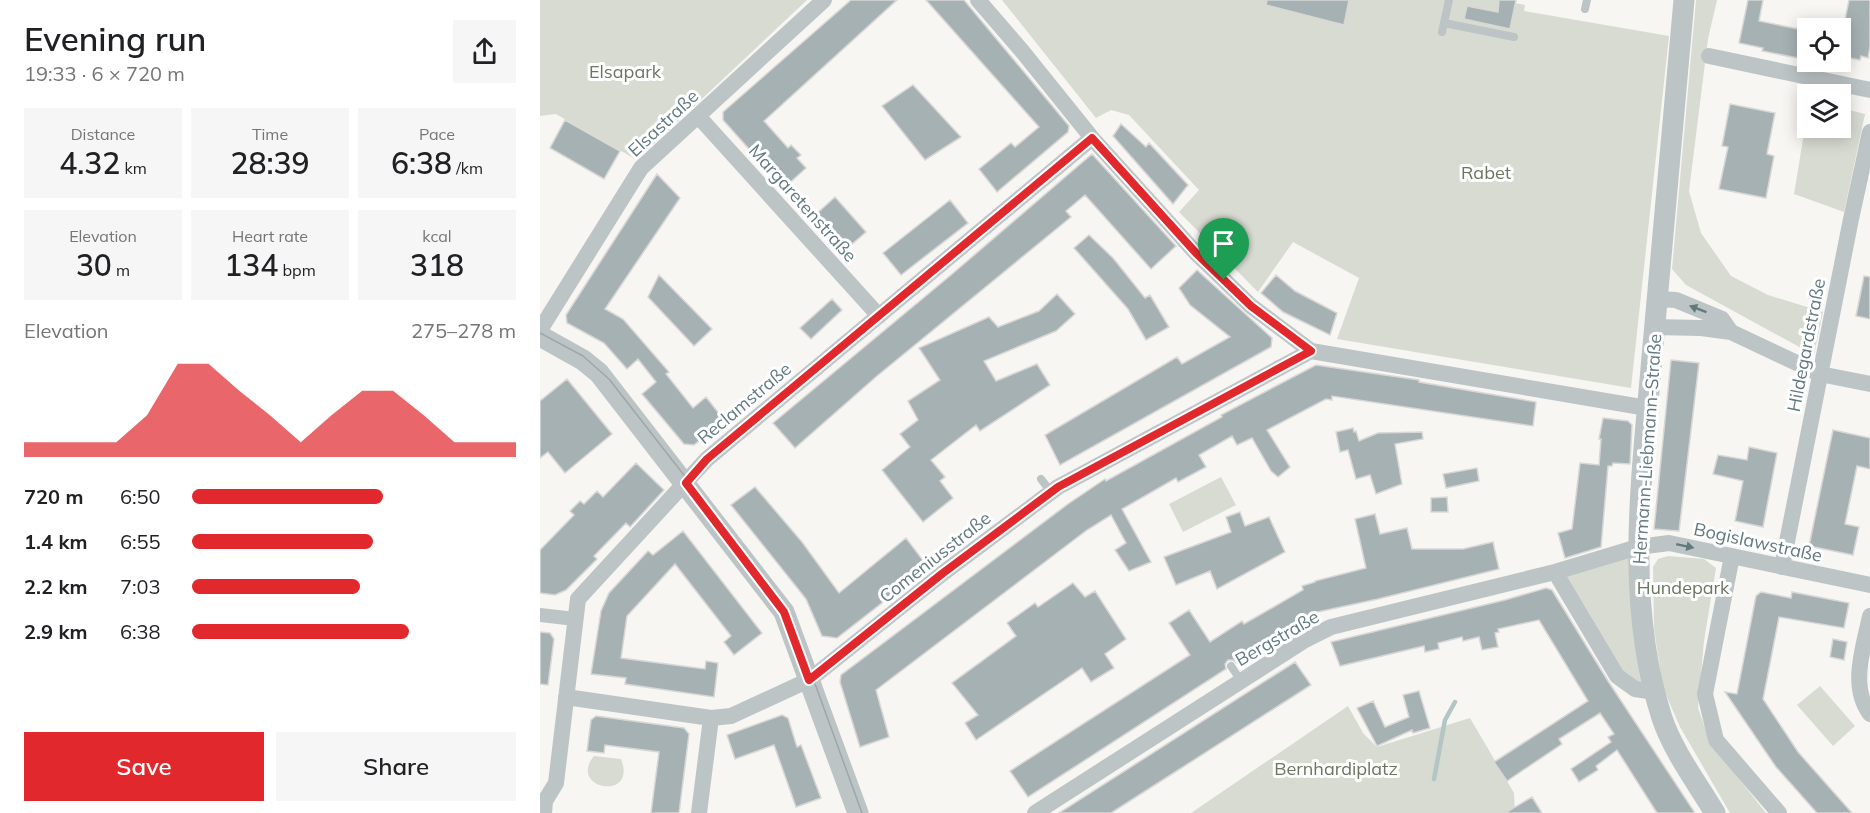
<!DOCTYPE html>
<meta charset="utf-8">
<style>
body{margin:0;font-family:Mulish,sans-serif;background:#f6f6f6;color:#202124;height:100vh;display:flex;flex-direction:column;font-size:22px;white-space:nowrap}
*{box-sizing:border-box;margin:0}
p{font-size:20px;color:#757577}
.icon{flex:none;width:33px;height:33px;fill:none;stroke:currentColor;stroke-width:2;stroke-linecap:round;stroke-linejoin:round}
.map{position:relative;flex:1;overflow:hidden}
.drawer{display:flex;flex-direction:column;background:#fff;width:540px}
.drawer>*{flex:none}
.buttons{position:absolute;left:1257px;top:18px;display:grid;gap:12px}
.buttons a{display:grid;place-items:center;width:54px;height:54px;border-radius:0px;background:#fff;box-shadow:0 3px 15px #0003;font-size:30px}
.pin{position:absolute;display:grid;place-items:center;width:51px;height:51px;color:#fff;margin:-62px -26px;border-radius:50% 50% 50% 0;rotate:-45deg;box-shadow:0 0 6px #0007}
.pin .icon{rotate:45deg}
.round{display:grid;place-items:center;flex:none;width:63px;height:63px;border-radius:0px;background:#f6f6f6}
.summary{display:flex;align-items:center;justify-content:space-between;height:102px;padding:0 24px}
h1{font-size:33px;font-weight:600;line-height:45px}
.figures{display:grid;grid-template-columns:repeat(3,1fr);gap:9px;height:102px;padding:6px 24px}
.figures div{display:grid;align-content:center;border-radius:0px;background:#f6f6f6;text-align:center}
.figures b{font-size:30px;font-weight:600}
.figures small{font-size:16px;font-weight:400}
.figures p{font-size:16px}
.chart{height:168px;padding:12px 24px}
.chart p{display:flex;justify-content:space-between}
.chart svg{width:100%;height:108px;margin-top:6px;fill:#e1282c;opacity:.7}
.cta{display:flex;gap:12px;margin-top:auto;padding:12px 24px}
.cta a{flex:1;height:69px;border-radius:0px;background:#e1282c;color:#fff;font-size:24px;font-weight:600;line-height:69px;text-align:center}
.cta a+a{background:#f6f6f6;color:#202124}
ul{padding:0 24px;list-style:none;font-size:20px}
li{display:grid;grid-template-columns:96px 72px 1fr;align-items:center;height:45px}
li i{height:15px;border-radius:8px;background:#e1282c}
main{display:flex;flex:1;min-height:0}
.map>svg:first-child{display:block}
.green{fill:#d8dbd2}
.lines{fill:none;stroke-linecap:round;stroke-linejoin:round}
.stream{stroke:#b3c5c5;stroke-width:4.5}
.building{fill:#a6b1b4;stroke:#d8d7d6;stroke-width:1.5}
.service{stroke:#bdc4c6;stroke-width:8}
.pedestrian{stroke:#bdc4c6;stroke-width:14}
.minor{stroke:#bdc4c6;stroke-width:16}
.tertiary{stroke:#bdc4c6;stroke-width:21}
.tram{stroke:#9da7aa;stroke-width:1.5}
.oneway{fill:#62797e}
.route-casing{stroke:#fff;stroke-width:12}
.route{stroke:#e1282c;stroke-width:8}
.labels{text-anchor:middle;dominant-baseline:central;stroke-width:6;stroke-linejoin:round;paint-order:stroke}
.park-label{font-size:18px;fill:#6a7660;stroke:#fff}
.street-label{font-size:18px;fill:#62797e;stroke:#fff}
</style>
<main>
<section class="drawer">
<div class="summary"><div><h1>Evening run</h1><p>19:33 · 6 × 720 m</p></div><a class="round"><svg class="icon" aria-label="share" viewBox="0 0 24 24"><path d="M12 15V3M7 8l5-5 5 5M5 13v7h14v-7"/></svg></a></div>
<div class="figures">
<div><p>Distance</p><b>4.32<small> km</small></b></div>
<div><p>Time</p><b>28:39</b></div>
<div><p>Pace</p><b>6:38<small> /km</small></b></div>
</div>
<div class="figures">
<div><p>Elevation</p><b>30<small> m</small></b></div>
<div><p>Heart rate</p><b>134<small> bpm</small></b></div>
<div><p>kcal</p><b>318</b></div>
</div>
<div class="chart"><p><span>Elevation</span>275–278 m</p>
<svg viewBox="0 0 160 44" preserveAspectRatio="none"><path d="M0 44V38L10 38L20 38L30 38L40 27L50 6L60 6L70 17L80 27L90 38L100 27L110 17L120 17L130 27L140 38L150 38L160 38V44z"/></svg>
</div>
<ul>
<li><b>720 m</b>6:50<i style="width:59%"></i></li>
<li><b>1.4 km</b>6:55<i style="width:56%"></i></li>
<li><b>2.2 km</b>7:03<i style="width:52%"></i></li>
<li><b>2.9 km</b>6:38<i style="width:67%"></i></li>
</ul>
<div class="cta"><a>Save</a><a>Share</a></div>
</section>
<div class="map">
<svg width="1330" height="813" viewBox="0 0 1330 813">
<rect width="100%" height="100%" fill="#f7f6f3"/>
<path class="green" d="M0 0H267L97 160 16 114 0 116Z
M462 0H961L985 5 984 11 1129 36 1091 388 797 339 819 278 753 242 718 292 639 212 659 190 589 115 571 110 556 118Z
M1156 0H1177L1168 39 1149 191 1161 233 1191 276 1228 295 1283 312 1274 355 1146 285 1132 269Z
M1301 108 1325 114 1304 212 1254 194 1267 115 1268 128H1300Z
M681 477 696 505 643 532 629 504Z
M1098 547 1115 692 1095 689 1015 572Z
M1128 556 1164 559 1176 568 1164 641 1158 708 1170 742 1226 813H1190L1140 727 1123 688 1114 629 1113 567 1118 559Z
M1280 686 1315 726 1293 746 1257 705Z
M808 706 823 733 837 747 930 718 974 793 975 813H651Z
M54 756 81 759C98 802 27 789 54 756Z"/>
<g class="lines">
<path class="stream" d="M894 779 905 720 915 702"/>
</g>
<path class="building" d="M311 0H357L224 121 248 148 251 145 261 155 257 158 266 168 244 188 183 120V112Z
M386 0H424L529 126 528 132 457 192 439 169 471 143 475 147 499 127Z
M727 0H809L804 25 726 5Z
M959 0H976L970 29 924 19 927 6 958 12Z
M1208 0H1223L1219 21 1268 31V60L1222 51 1223 48 1199 43Z
M1309 0H1330V47L1328 58 1321 56 1320 60 1300 56V44Z
M373 85 421 137 385 160 342 106Z
M1190 104 1235 113 1227 154 1234 156 1226 198 1179 189 1188 147 1182 146Z
M25 120 80 151 64 179 10 148Z
M581 124 606 147 609 143 648 185 633 204 573 136Z
M552 154 636 246 611 269 545 195 526 211 531 217 337 376 255 448 233 423 411 275Z
M117 174 140 198 65 309 83 319 129 372 126 374 153 408 166 397 184 420 154 445 144 444 102 394 116 382 98 359 87 369 64 343 27 323 26 315Z
M295 197 326 232 303 252 273 217Z
M410 200 428 223 361 275 343 253Z
M549 235 573 258 605 298 610 295 629 327 606 340 588 309 534 248Z
M657 270 732 338 731 347 520 465 505 435 637 357 642 364 690 337 650 305 639 288Z
M119 275 172 329 154 346 108 297Z
M736 275 755 291 797 313 790 335 743 312 721 293Z
M1324 276 1330 277V319L1316 316Z
M517 294 535 314 516 331 444 361 456 381 497 364 510 385 440 431 436 425 391 460 405 477 400 481 413 498 383 522 342 470 370 447 360 434 378 420 368 401 400 380 379 348 449 317 458 327 499 311Z
M292 299 302 310 271 339 260 328Z
M1131 360 1159 363 1139 531 1114 529Z
M776 365 879 380V382L996 402 993 426 792 396V400L786 399 727 430 750 467 738 477 731 471 712 438 697 445 692 436 659 455 666 467 638 482 636 478 582 509 611 562 589 571 575 550 586 543 571 515 547 530 336 690 349 737 320 747 300 682 301 675 528 504 565 479 566 481 682 417 681 415Z
M27 379 72 434 25 473 8 452 0 458V401Z
M1063 418 1088 421 1092 425 1090 464 1073 463 1072 466H1068L1061 547 1025 558 1018 533 1032 529 1040 463 1059 465 1061 439H1059Z
M813 428 814 432 816 431 819 441 838 433 882 432 883 439 855 444 862 484 836 494 830 475 816 479 808 450 800 452 796 432Z
M1293 430 1330 438V469L1317 466 1305 524 1319 527 1313 555 1269 546Z
M1209 447 1237 453 1223 527 1195 521 1203 481 1173 474 1178 455 1207 460Z
M96 463 124 490 90 527 86 523 54 556 57 559 26 590 15 595 0 593V550L34 515 30 511 40 501 44 504 57 491 63 497Z
M937 468 939 481 906 488 903 474Z
M215 487 262 542 299 593 366 538 388 567 297 638 282 636 266 599 191 505Z
M907 497 908 512H891V498Z
M700 512 705 526 729 517 745 552 677 589 670 571 636 585 624 557 691 532 686 517Z
M835 514 840 534 867 528 872 549H923L953 542 959 569 838 599 773 613 696 663 693 660H688L685 664 686 669 488 797 470 771 650 655 629 623 649 610 670 642 702 621 704 624 763 590 762 586 775 582V581L826 568 815 519Z
M143 531 222 633 194 655 184 642 191 636 135 564 87 616 81 658 165 669 166 661 178 663 174 697 85 684 86 678 51 674 61 611 69 593 108 551 113 555Z
M533 583 545 597 555 591 586 639 565 654 574 668 551 682 542 668 436 740 425 723 438 715 412 683 476 636 467 623 495 603 498 607Z
M1006 588 1012 590 1068 681 1155 813H1117L1077 750 1056 766 1058 770 1039 782 1031 769 1071 742 1068 737 1074 734 1060 713 1019 739 1022 744 967 781 954 762 1048 701 999 620 958 629 959 632 955 633 958 647 942 650 939 637 923 641 922 637 898 643 899 649 885 652 884 646 800 666 791 642 965 600Z
M1221 592 1251 598 1252 592 1309 603 1304 628 1239 617 1223 699 1258 752 1312 813H1277L1236 767 1185 692 1197 694 1216 596Z
M0 632 10 633 14 639 8 685 0 684Z
M1293 639 1307 642 1304 660 1290 657Z
M755 662 771 685 632 774 571 813H519Z
M879 691 890 728 873 733 872 730 837 746 817 708 833 701 845 727 869 717 863 695Z
M242 715 248 718 257 747 261 745 281 798 256 807 234 745 195 759 187 735Z
M56 716 144 728 149 734 139 813H111L119 752 65 745 64 753 47 751 51 720Z
M992 797 1002 813H965Z"/>
<g class="lines">
<path class="service" d="M1045 9 1047 0
M904 23 974 37
M902 32 909 0
M501 479 511 492
M691 666 701 681"/>
<path class="pedestrian" d="M0 615 35 619"/>
<path class="minor" d="M438 0 482 51 552 138 656 253 711 306 771 351 1107 408
M1169 56 1330 90
M158 116 339 316
M1117 299 1136 300 1182 319 1191 332
M1114 327 1161 328 1191 332 1280 374 1330 384
M0 330 101 168 284 0
M1192 556 1165 694 1176 740 1239 813
M1242 567 1311 219 1330 132
M1015 572 1077 676 1095 689 1115 692
M1330 616C1324 646 1309 686 1330 714
M26 697 171 718 191 716 269 680 403 573 518 487 771 351
M4 813 5 801 16 783 38 599 167 459 552 138
M159 813 171 718
M495 813 765 640 791 627 1015 572 1098 547 1129 543 1330 585"/>
<path class="tertiary" d="M1144 0C1133 119 1122 238 1112 357 1102 477 1084 601 1122 718 1133 751 1157 783 1175 813
M0 336 43 360 59 373 244 612 318 813"/>
<path class="tram" d="M0 333 43 356 69 379 232 588 248 613 254 626 322 813"/>
</g>
<defs><path id="oneway-solid" d="M-6-.8H1V-3.2L6.5 0L1 3.2V.8H-6Z" transform="scale(1.5)"/></defs>
<g class="oneway">
<use href="#oneway-solid" transform="translate(1158 309) rotate(-159)"/>
<use href="#oneway-solid" transform="translate(1145 546) rotate(12)"/>
</g>
<g class="lines">
<g class="route-casing">
<path id="route" d="M552 138 656 253 711 306 771 351 518 487 403 573 269 680 244 612 146 483 167 459Z"/>
</g>
<use href="#route" class="route"/>
</g>
<g class="labels">
<g class="park-label">
<text x="85" y="71">Elsapark</text>
<text x="946" y="172">Rabet</text>
<text x="1143" y="587">Hundepark</text>
<text x="796" y="768">Bernhardiplatz</text>
</g>
<g class="street-label">
<text transform="translate(123 123) rotate(-43)">Elsastraße</text>
<text transform="translate(263 203) rotate(48)">Margaretenstraße</text>
<text transform="translate(1266 345) rotate(-79)">Hildegardstraße</text>
<text transform="translate(204 403) rotate(-40)">Reclamstraße</text>
<text transform="translate(1107 449) rotate(-86)">Hermann-Liebmann-Straße</text>
<text transform="translate(1218 542) rotate(12)">Bogislawstraße</text>
<text transform="translate(395 557) rotate(-38)">Comeniusstraße</text>
<text transform="translate(737 638) rotate(-30)">Bergstraße</text>
</g>
</g>
</svg>
<div class="buttons">
<a><svg class="icon" aria-label="locate" viewBox="0 0 24 24"><circle cx="12" cy="12" r="6"/><path d="M12 2v4M12 18v4M2 12h4M18 12h4"/></svg></a>
<a><svg class="icon" aria-label="layers" viewBox="0 0 24 24"><path d="M12 4l9 5-9 5-9-5zM3 14l9 5 9-5"/></svg></a>
</div>
<div class="pin" style="left:684px;top:280px;background:#1e9e55"><svg class="icon" aria-label="arrive" viewBox="0 0 24 24"><path d="M6 21V4h12l-3 4 3 4H6"/></svg></div>
</div>
</main>
